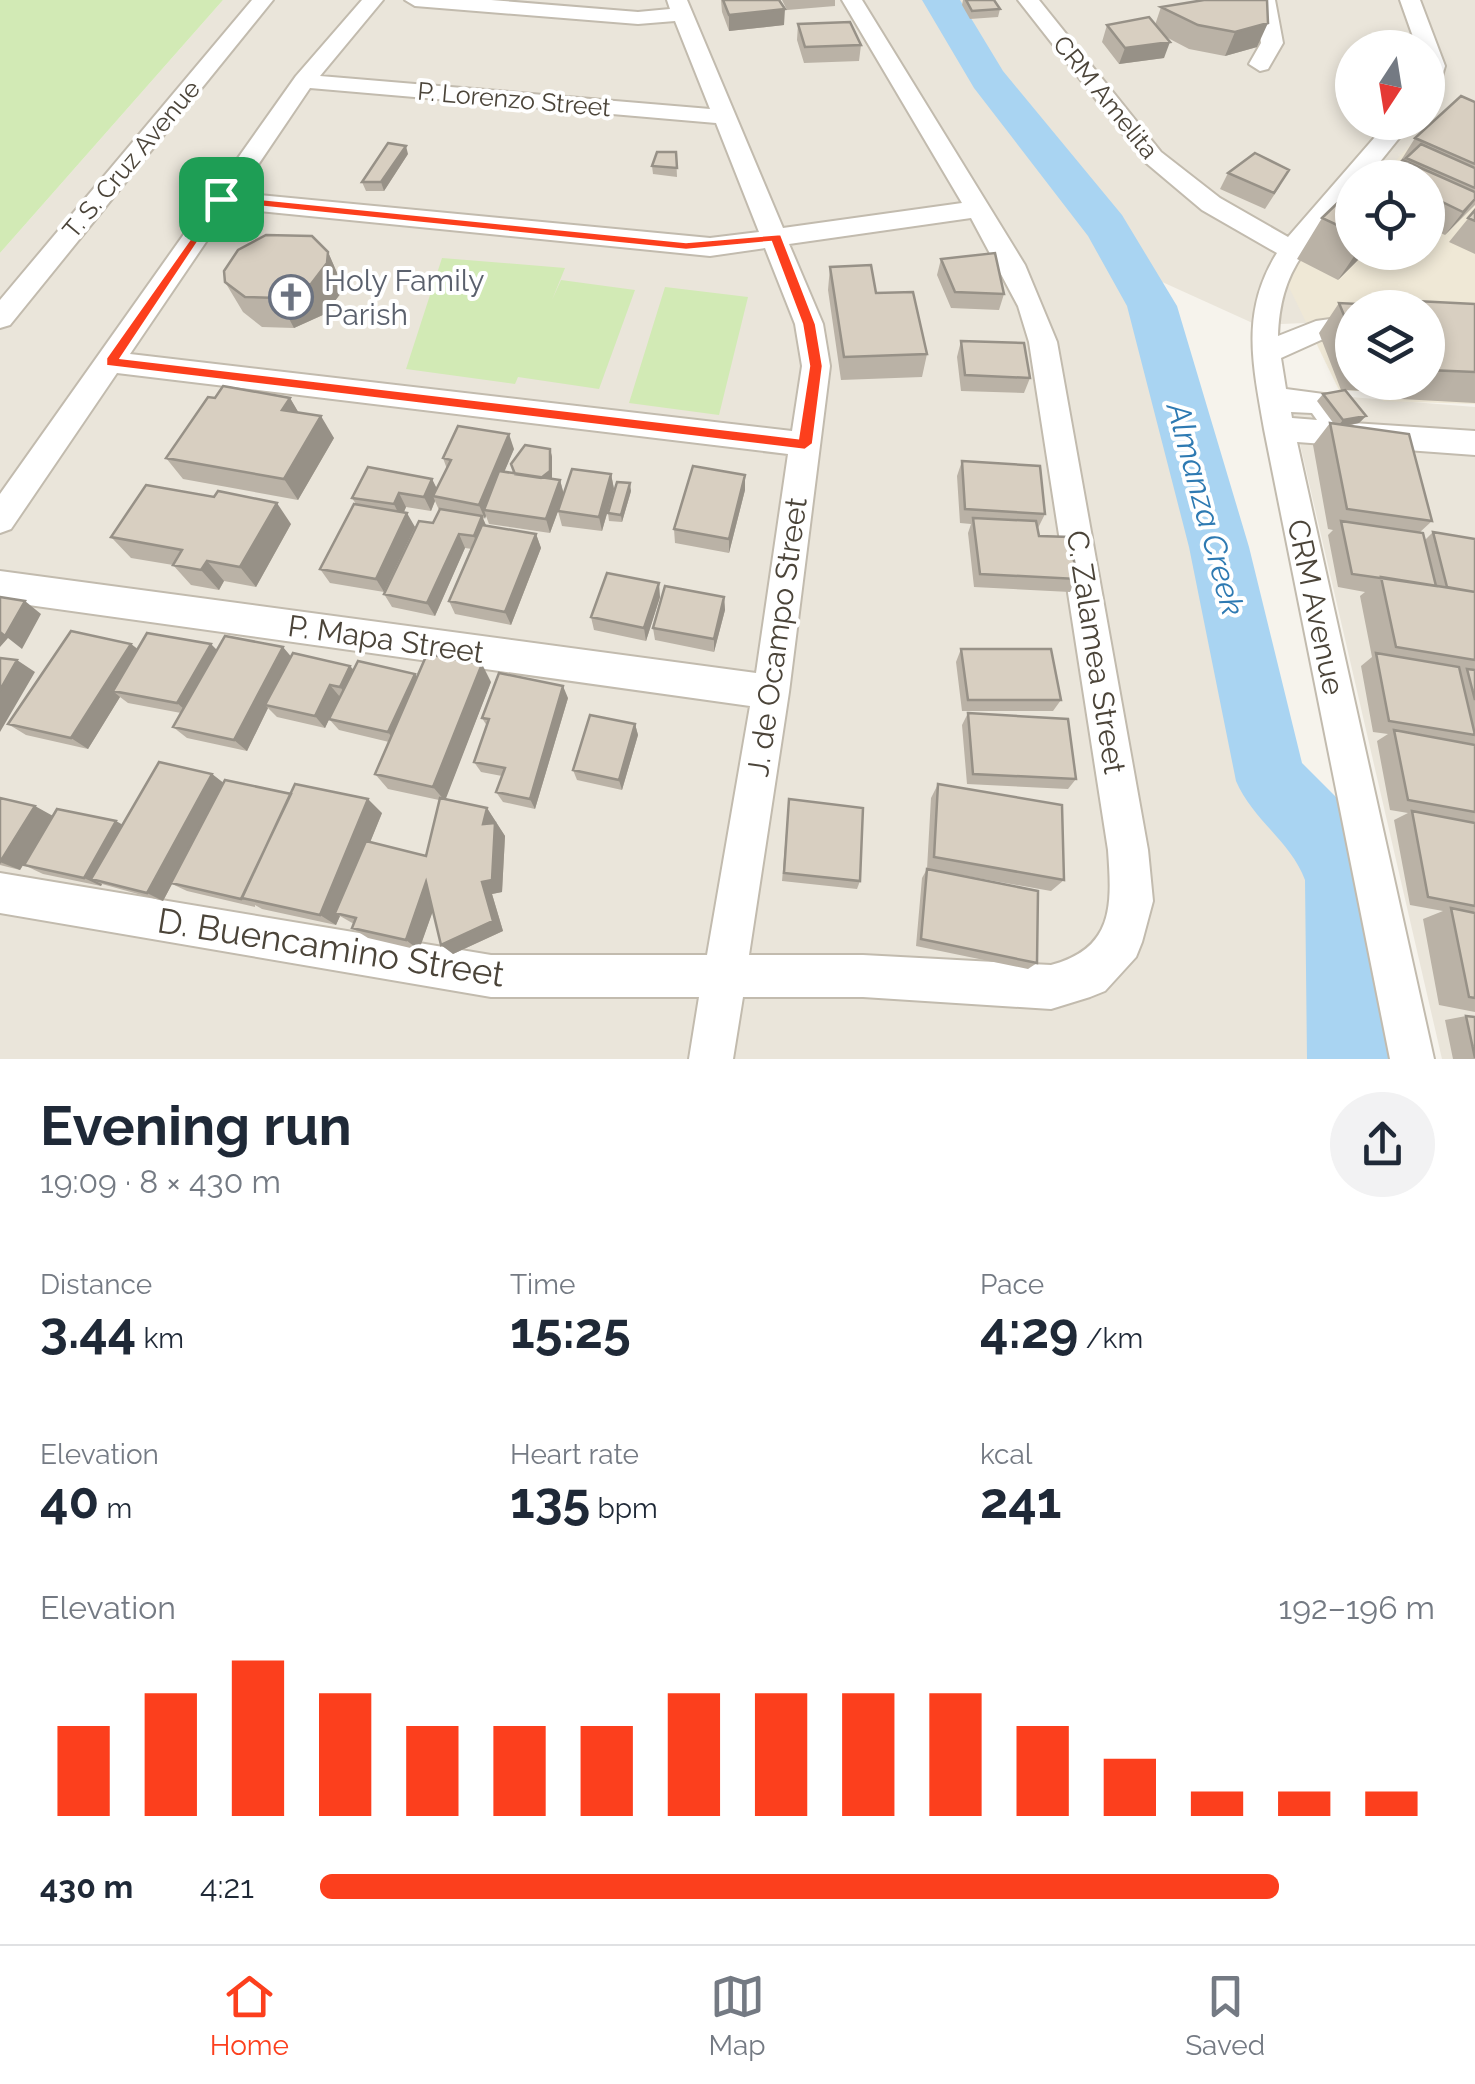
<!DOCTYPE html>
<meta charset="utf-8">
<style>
body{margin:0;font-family:Raleway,sans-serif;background:#f2f2f3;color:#1f2937;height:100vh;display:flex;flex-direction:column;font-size:38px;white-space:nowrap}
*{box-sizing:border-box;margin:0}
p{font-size:32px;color:#747a83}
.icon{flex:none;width:55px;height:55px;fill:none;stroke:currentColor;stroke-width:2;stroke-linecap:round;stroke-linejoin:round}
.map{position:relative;height:1059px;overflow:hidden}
.drawer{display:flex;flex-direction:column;background:#fff;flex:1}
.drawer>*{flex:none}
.needle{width:65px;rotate:192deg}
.fabs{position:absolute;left:1335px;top:30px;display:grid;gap:20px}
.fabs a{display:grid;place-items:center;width:110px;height:110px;border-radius:50%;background:#fff;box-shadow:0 5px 15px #0003;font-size:50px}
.pin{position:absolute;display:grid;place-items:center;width:85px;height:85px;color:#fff;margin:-42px;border-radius:20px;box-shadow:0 5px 15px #0006}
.round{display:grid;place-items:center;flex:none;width:105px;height:105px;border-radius:52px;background:#f2f2f3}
.overview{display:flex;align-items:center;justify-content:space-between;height:170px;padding:0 40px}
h1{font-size:55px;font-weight:700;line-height:75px}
.metrics{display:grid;grid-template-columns:repeat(3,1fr);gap:15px;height:170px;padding:10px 40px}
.metrics div{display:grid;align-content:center}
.metrics b{font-size:50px;font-weight:700}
.metrics small{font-size:28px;font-weight:400}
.metrics p{font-size:28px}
.chart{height:280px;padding:20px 40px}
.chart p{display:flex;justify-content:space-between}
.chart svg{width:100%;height:180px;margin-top:10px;stroke:#fc3f1d;stroke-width:6}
ul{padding:0 40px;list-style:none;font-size:32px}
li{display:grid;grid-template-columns:160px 120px 1fr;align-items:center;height:75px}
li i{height:25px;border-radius:12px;background:#fc3f1d}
.tab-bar{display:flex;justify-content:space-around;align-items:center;height:140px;border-top:2px solid #e0e1e3;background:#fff;font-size:28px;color:#747a83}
.tab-bar a{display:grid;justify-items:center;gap:5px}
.tab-bar .active{color:#fc3f1d}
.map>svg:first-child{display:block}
.residential{fill:#eae5da;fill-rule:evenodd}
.education{fill:#efe8d6;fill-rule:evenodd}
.green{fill:#d2eab5}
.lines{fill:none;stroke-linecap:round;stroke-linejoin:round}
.river{fill:#a9d4f2;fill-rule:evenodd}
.minor-casing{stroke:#c2bbae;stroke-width:4}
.minor{fill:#fff;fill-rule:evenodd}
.wall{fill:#bab2a6;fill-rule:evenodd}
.shaded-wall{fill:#979187}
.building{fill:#d8cfc1;stroke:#979187;stroke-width:2.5}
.route{fill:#fc3f1d;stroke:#fff;stroke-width:2.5;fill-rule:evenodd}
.labels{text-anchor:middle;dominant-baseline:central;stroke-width:8;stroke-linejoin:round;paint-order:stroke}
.far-street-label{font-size:25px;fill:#4b4439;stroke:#fff}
.worship-label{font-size:30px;fill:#5b616d;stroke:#fff;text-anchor:start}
.street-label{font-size:30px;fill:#4b4439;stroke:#fff}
.water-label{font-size:32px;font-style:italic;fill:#2e7ab2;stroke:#fff}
.near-street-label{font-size:35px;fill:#4b4439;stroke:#fff}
</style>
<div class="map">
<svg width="1475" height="1059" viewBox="0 0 1475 1059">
<rect width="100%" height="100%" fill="#f6f3ec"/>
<path class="residential" d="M223 0H935L981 76 1064 182 1131 275 1147 305 1177 414 1262 782 1313 840 1332 881 1336 1059H0V253Z
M945 0H1475V323L1428 308H1352L1328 322 1257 325 1149 276 991 77ZM1352 48H1428V122H1352ZM1352 178H1428V252H1352Z
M1288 392 1475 407V1059H1442Z"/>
<path class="education" d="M1441 113 1475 135V404L1383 401 1378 392 1339 390 1284 277 1352 206V252H1428V178L1380 177ZM1352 308H1428V382H1352Z"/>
<path class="green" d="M0 0H223L0 253Z
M442 258 565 268 552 300 561 280 635 290 599 389 518 377 515 384 406 369Z
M665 287 748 297 719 415 629 403Z"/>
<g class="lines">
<path class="river" d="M922 0H960L1003 71 1122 215 1177 306 1249 547 1302 763 1353 814 1379 880 1389 1059H1307L1305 880C1291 842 1252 819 1236 781L1189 547 1127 306 1088 236 974 88Z"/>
<g class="minor-casing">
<path id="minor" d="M252 0H273L10 325 0 328V300Z
M362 0H383L320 76 710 109 675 21 638 24 415 6 405 0H491L638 12 670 9 667 0H687L783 228 962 203 842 0H862L1025 265 1057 342 1148 850 1153 901 1142 942 1136 957 1105 991 1090 997 1051 1009 863 997H743L733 1059H689L699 997H491L0 913V873L491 955H707L750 706 0 601V571L756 673 788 454 117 373 11 529 0 533V494L296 76ZM310 88 716 123 759 232 710 238 239 193ZM229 208 710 256 765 248 795 324 802 366 792 431 130 354ZM971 218 1018 306 1029 342 1108 850C1112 906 1114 948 1051 965L863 955H749L789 692 830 366 823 324 789 244Z
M1018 0H1039L1161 152 1220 198 1288 237 1388 122H1412L1367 178H1352C1352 207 1319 230 1303 254 1285 280 1279 306 1278 336L1316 321 1352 316V336L1321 340 1281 358 1286 389 1331 395 1353 423 1475 431V455L1297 442 1434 1059H1390L1264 429C1253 365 1240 312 1277 253L1202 210 1145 162ZM1291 412 1312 413 1317 420 1292 418Z
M1255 0H1275L1283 43 1268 69 1260 71 1249 64 1261 43Z
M1400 0H1420L1445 66 1436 96 1428 98V48H1417Z"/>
</g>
<use href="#minor" class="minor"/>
</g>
<path class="wall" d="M721 0H779L784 25 729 31 722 12Z
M782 0H835V6L787 10Z
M963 0H994L1000 9 998 17 970 19 962 5Z
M1204 0 1257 47 1225 56 1189 49 1166 37 1164 58 1119 64 1102 42 1107 25H1155L1161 7Z
M798 24 861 45 859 61 804 63 797 40Z
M1475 102V205L1445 235 1428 227V178L1386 176 1400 162 1415 138Z
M676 152 677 177 653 174 652 166Z
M408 154 384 191H366L362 182Z
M1228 173 1280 186 1265 209 1220 189Z
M1352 189V252H1366L1338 280 1297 259 1322 218Z
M1475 210V254L1449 242Z
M328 252 341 282V293L325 314 294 328 262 327 243 312 225 282Z
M941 259 1004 294 999 310 951 308 937 275Z
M830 267 876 293 927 354 922 377 841 380 828 290Z
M1376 299 1475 304V403L1382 398 1380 392 1346 390 1366 416 1359 423 1347 426 1432 521 1419 533 1425 540 1433 532 1475 539V1012L1439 1005 1423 919 1443 911 1410 905 1394 820 1408 813 1390 810 1377 741 1388 734 1373 732 1361 666 1372 657 1360 596 1365 592 1338 587 1328 535 1333 530 1328 529 1313 445 1330 423 1334 424 1317 401 1323 394 1341 390 1319 333 1339 303 1372 305ZM1352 308H1428V382H1352Z
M961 341 1030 378 1024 393 961 391 957 357Z
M215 398H290L298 412 334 438 298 500 183 479 166 458Z
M514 449 504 472 514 474 550 449 552 457 551 479 560 480 564 495 550 533 489 524 486 516 483 519 486 525 536 534 541 548 511 625 455 614 449 601 472 549 465 548 435 616 392 607 384 594 433 523 439 510 435 501 431 511 406 507 404 512 415 527 384 592 330 583 320 569 356 504 352 498 432 479 437 489 447 469 443 458Z
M962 461 1045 514 1038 528 1039 536 1077 579 1070 592 974 587 968 533 971 524 960 523 957 476Z
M611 474 614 489 602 531 562 526 558 511Z
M745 475V490L729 553 675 543 674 529Z
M631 491 622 522 609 521 608 513Z
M291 524 256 587 224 581 219 590 191 585 173 565 131 558 111 537Z
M660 597 646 641 594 630 591 617Z
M724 597 725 610 714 652 655 640 653 628Z
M131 644 138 649 217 650 291 657 350 666 354 670 417 677 491 682 445 799 487 808 505 836 502 892 492 894 503 931 453 954 433 910 419 950 368 938 352 928 354 924 340 916 336 925 262 909 255 905V907L187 891 172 884 163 901 102 884 101 886 43 874 24 865 52 818 20 870 0 865V798L53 816 122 825 212 774 223 783 382 813 370 842 426 856 439 800 388 789 375 774 389 742 339 730 329 719 325 728 277 717 268 708 247 751 187 738 173 727 181 713 128 703 120 697 88 749 26 735 8 724Z
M961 649 1061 700 1053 711H962L956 662Z
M568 698 535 809 503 802 496 792 502 776 481 772 474 762 487 726 482 718Z
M968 713 1076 779 1068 789 967 784 962 725Z
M635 724 638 735 622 790 577 780 573 770Z
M938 784 1064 880 1051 891 927 869 931 798Z
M788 809 860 881 857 889 782 881Z
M927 869 1037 963 1028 969 916 946 922 878Z
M1466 1016 1475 1059H1453L1445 1020Z"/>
<path class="shaded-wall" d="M785 9 784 25 729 31V15Z
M1268 23 1257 47 1225 56 1235 32Z
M1170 42 1164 58 1119 64 1125 48Z
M406 146 408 154 384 191 381 182Z
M1475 200 1461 218 1445 235 1463 212Z
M328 252 341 282V293L325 314 294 328 278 298Z
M1357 252H1366L1338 280Z
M290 398 303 420 282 410Z
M321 416 334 438 298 500 284 479Z
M1366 416 1359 423 1337 427 1343 420Z
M509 434 514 449 488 510H484L486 516 485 519 479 505Z
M550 449 552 457V479L537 489Z
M611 474 614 489 602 531 599 517Z
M745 475V490L729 553V539Z
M432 479 439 493 433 496 435 501 431 511 424 497Z
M560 480 564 495 550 533 546 519Z
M630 483 631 491 622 522 621 515Z
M399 493 406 507 401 519 394 504Z
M277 503 291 524 256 587 240 567Z
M407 513 415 527 384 592 376 579Z
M482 516 488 530 479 550 474 536Z
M459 534 465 548 435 616 427 603Z
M536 534 541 548 511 625 505 612Z
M207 561 224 581 219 590 201 570Z
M659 583 660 597 646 641 644 628Z
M724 597 725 610 714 652V639Z
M25 601 41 614 22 649 8 638 0 647V631Z
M131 644 146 656 113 691 120 697 88 749 71 738Z
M211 644 223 656 191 715 177 703Z
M283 647 294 660 265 705 268 708 247 751 234 740Z
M17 660 35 672 0 732V690Z
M482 664 491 682 445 801 433 787Z
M350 666 360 678 350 699 340 687Z
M415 674 423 686 396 743 388 732Z
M330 685 340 697 325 728 315 716Z
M563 686 568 698 535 809 530 799Z
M635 724 638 735 622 790 619 780Z
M212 774 225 784 163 901 147 893Z
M368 799 382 813 341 914 335 913 340 916 336 925 320 915Z
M35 806 53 816 20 870 0 862Z
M487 808 505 836 502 892 492 894 503 931 453 954 441 945 482 882 483 824Z
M116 821 132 830 91 879 102 884 101 886 84 878Z
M426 882 439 894 419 950 406 940Z"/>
<path class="building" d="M723 0H779L785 9 729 15Z
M966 0H994L1000 9 972 11Z
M1204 0H1267L1268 23 1235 32 1198 25 1161 7Z
M1149 17 1170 42 1125 48 1107 25Z
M850 22 861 45 805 47 798 24Z
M1461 96 1475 102V164L1415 138Z
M388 143 406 146 381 182H362Z
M1421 144 1475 168V188L1406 158Z
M657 152H676L677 168 652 166Z
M1255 153 1289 170 1274 193 1228 173Z
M1403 160 1475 192V199L1463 212 1428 195V178H1389L1386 176Z
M1372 170 1389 178H1364Z
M1352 189V232L1322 218Z
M1475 210V221L1468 218Z
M266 235 312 236 328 252 327 263 311 284 278 298 245 297 225 282 224 271 238 250Z
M995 253 1004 294 955 292 941 259Z
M871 265 876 293 913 292 927 354 844 357 830 267Z
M1376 299 1475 304V372L1428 370V308H1352V335L1339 303 1378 305Z
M961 341 1024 343 1030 378 965 375Z
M223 386 290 398 282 410 321 416 284 479 166 458 208 397 215 398Z
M1345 390 1366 416 1343 420 1323 394Z
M1330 423 1409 434 1432 521 1347 509Z
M458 426 509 434 479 505 433 496 451 460 443 458Z
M525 445 550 449V471L541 478 515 474 511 464Z
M962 461 1040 466 1045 514 965 509Z
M693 466 745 475 729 539 674 529Z
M368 467 432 479 424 497 399 493 394 504 352 498Z
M572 469 611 474 599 517 558 511Z
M499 471 560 480 546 519 484 510Z
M617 482 630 483 621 515 608 513Z
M146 485 214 497 218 491 277 503 240 567 207 561 201 570 173 565 182 550 111 537Z
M354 504 407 513 376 579 320 569Z
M440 509 482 516 474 536 459 534 427 603 384 594 419 521 433 523Z
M973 518 1036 521 1039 536 1070 537 1077 579 980 574Z
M1341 521 1423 533 1436 586 1352 574Z
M482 525 536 534 505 612 449 601Z
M1433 532 1475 539V592L1447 587Z
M607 573 659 583 644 628 591 617Z
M1381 577 1475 592V660L1396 647Z
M665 586 724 597 714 639 653 628Z
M0 597 25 601 5 636 0 632Z
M71 631 131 644 71 738 8 724Z
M147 633 211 644 177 703 113 691Z
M225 636 283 647 234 740 173 727Z
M961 649H1051L1061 700H968Z
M293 653 350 666 340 687 330 685 315 716 265 705Z
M1376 653 1459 667 1475 735 1389 721Z
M427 654 482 664 433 787 375 774Z
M0 658 17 660 0 690Z
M358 661 415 674 388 732 329 719Z
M1467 669 1475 670V700Z
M499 673 563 686 530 799 496 792 505 768 474 762 489 719 482 718Z
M968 713 1068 719 1076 779 973 774Z
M590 715 635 724 619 780 573 770Z
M1394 730 1475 745V812L1408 800Z
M159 762 212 774 147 893 91 879Z
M225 780 291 794 241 899 171 883Z
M295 784 368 799 320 915 242 898Z
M938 784 1062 805 1064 880 934 857Z
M0 798 35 806 0 862Z
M440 798 487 808 483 824 495 823 492 880 482 882 493 921 441 945 426 882 406 940 352 928 356 918 335 913 366 841 426 856Z
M789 799 863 808 860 881 784 873Z
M57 809 116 821 84 878 24 865Z
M1412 811 1475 823V906L1428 897Z
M927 869 1038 891 1037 963 921 939Z
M1451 908 1475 913V998L1469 997Z
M1466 1016 1475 1017V1058Z"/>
<path class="route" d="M221 195 686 242 781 234 816 324 823 366 813 444 805 450 106 366V358ZM224 203 686 250 771 242 802 324 809 366 798 438 121 358Z"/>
<defs>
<g id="church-ring" transform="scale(2.25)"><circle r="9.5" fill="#fff" stroke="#6b7280" stroke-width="1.5"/><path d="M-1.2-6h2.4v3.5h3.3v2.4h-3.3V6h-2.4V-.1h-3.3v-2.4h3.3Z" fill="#6b7280"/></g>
</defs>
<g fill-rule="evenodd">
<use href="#church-ring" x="291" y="297"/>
</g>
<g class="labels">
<g class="far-street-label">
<text transform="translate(1106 97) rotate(51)">CRM Amelita</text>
<text transform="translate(514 99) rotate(5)">P. Lorenzo Street</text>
<text transform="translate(131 159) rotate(-50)">T. S. Cruz Avenue</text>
</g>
<g class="worship-label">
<text x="324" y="280">Holy Family<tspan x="324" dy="34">Parish</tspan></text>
</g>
<g class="street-label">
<text transform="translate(1316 607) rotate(78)">CRM Avenue</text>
<text transform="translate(777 637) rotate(-82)">J. de Ocampo Street</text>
<text transform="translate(386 639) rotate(8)">P. Mapa Street</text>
<text transform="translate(1096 652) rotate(81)">C. Zalamea Street</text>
</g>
<g class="water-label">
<text transform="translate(1206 509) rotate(75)">Almanza Creek</text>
</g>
<g class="near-street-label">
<text transform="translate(331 947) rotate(9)">D. Buencamino Street</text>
</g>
</g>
</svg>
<div class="fabs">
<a><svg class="needle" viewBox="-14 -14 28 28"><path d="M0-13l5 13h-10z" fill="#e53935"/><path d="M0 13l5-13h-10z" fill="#747a83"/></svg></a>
<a><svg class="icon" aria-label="locate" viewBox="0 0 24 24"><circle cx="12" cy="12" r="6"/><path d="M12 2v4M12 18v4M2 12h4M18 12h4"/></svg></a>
<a><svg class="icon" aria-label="layers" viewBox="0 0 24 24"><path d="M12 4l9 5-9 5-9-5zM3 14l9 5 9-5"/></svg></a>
</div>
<div class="pin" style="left:221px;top:199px;background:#1e9e55"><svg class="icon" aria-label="arrive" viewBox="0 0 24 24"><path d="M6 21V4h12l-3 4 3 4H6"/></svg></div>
</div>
<section class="drawer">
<div class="overview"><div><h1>Evening run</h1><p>19:09 · 8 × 430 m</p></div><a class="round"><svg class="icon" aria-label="share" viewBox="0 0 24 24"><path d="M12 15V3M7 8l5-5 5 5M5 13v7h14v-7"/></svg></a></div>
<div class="metrics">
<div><p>Distance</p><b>3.44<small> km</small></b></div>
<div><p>Time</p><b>15:25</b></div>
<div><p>Pace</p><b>4:29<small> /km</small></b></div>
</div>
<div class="metrics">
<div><p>Elevation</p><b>40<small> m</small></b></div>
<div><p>Heart rate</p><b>135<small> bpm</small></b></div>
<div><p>kcal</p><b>241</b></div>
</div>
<div class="chart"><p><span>Elevation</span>192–196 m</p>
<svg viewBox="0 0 160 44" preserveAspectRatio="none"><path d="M5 44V22M15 44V14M25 44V6M35 44V14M45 44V22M55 44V22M65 44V22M75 44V14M85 44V14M95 44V14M105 44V14M115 44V22M125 44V30M135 44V38M145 44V38M155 44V38"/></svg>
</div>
<ul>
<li><b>430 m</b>4:21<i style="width:86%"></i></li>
</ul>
</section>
<nav class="tab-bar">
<a class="active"><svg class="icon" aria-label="home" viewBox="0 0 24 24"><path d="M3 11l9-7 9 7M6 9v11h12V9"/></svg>Home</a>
<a><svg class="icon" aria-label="map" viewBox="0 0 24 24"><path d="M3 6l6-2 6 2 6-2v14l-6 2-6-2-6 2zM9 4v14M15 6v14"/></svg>Map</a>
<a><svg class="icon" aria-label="saved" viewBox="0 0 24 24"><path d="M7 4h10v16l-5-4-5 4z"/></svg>Saved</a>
</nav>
